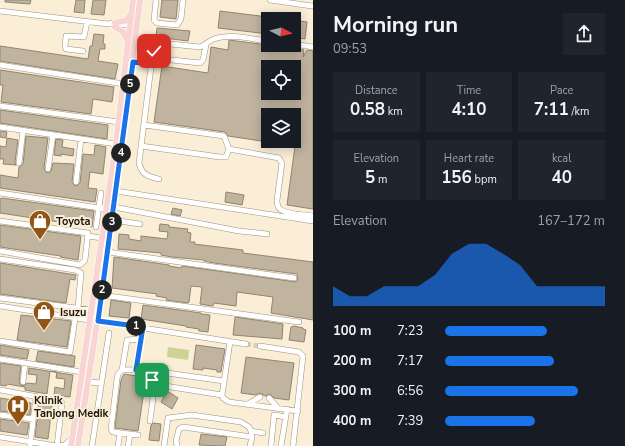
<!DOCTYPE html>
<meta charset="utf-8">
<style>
body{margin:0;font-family:"Nunito Sans",sans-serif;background:#20242c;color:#f1f3f6;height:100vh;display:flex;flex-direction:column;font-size:15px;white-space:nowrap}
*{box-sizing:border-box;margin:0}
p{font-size:13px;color:#9ea1a6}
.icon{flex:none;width:22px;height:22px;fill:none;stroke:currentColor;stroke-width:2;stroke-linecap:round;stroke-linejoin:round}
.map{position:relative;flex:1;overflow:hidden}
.side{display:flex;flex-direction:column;background:#171b24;width:312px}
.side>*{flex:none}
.needle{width:26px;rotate:97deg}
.fabs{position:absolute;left:261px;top:12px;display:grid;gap:8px}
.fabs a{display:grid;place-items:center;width:40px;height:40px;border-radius:0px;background:#171b24;box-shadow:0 2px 10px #0003;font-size:20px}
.pin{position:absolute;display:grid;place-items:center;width:34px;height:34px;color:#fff;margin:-17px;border-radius:8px;box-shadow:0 2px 6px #0006}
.km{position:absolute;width:20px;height:20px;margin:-10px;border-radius:50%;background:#222;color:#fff;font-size:11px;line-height:20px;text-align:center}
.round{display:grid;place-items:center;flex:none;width:42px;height:42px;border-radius:0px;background:#20242c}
.overview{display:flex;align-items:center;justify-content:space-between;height:68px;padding:0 20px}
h1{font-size:22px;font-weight:700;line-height:30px}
.stats{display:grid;grid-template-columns:repeat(3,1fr);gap:6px;height:68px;padding:4px 20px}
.stats div{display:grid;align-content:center;border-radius:0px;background:#20242c;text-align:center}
.stats b{font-size:17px;font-weight:700}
.stats small{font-size:11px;font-weight:400}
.stats p{font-size:11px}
.chart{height:112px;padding:8px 20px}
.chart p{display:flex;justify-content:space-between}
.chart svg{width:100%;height:72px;margin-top:4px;fill:#1a73e8;opacity:.7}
ul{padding:0 20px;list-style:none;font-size:13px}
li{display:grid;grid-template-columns:64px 48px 1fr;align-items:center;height:30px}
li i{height:10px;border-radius:5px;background:#1a73e8}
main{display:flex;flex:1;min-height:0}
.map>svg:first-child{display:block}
.green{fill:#cbd496}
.building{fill:#c0b49f;stroke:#908570;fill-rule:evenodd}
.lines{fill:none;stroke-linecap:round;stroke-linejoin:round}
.minor-tunnel{stroke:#d8ceb9;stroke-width:5;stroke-dasharray:5 2.5;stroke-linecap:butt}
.minor-casing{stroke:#9d927d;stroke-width:6}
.major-casing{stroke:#fff;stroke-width:7}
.minor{stroke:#fff;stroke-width:5}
.major{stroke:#f8d5d3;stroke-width:6}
.route-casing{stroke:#fff;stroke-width:8}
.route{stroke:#1a73e8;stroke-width:5}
.labels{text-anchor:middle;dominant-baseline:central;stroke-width:4;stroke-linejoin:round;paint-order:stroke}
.poi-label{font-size:11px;font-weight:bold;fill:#1a160e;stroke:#faeed7;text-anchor:start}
</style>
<main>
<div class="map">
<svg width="313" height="446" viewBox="0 0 313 446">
<rect width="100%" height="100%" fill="#faeed7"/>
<path class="green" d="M168 347 189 350 188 360 167 357Z"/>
<path class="building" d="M5 0H31L30 4 5 2Z
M76 0H85L84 13 74 12Z
M93 0H106L104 15 91 14Z
M162 0H178L176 19 160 17Z
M220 11 268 17V34L218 28Z
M294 20 307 22 305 39 294 37Z
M157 28 190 31 188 41 156 37Z
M94 34 104 35 103 44H105V49H100L98 61 118 64 115 79 0 61V46L88 59 90 46H92Z
M229 40 267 45 290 46 293 48 304 50 303 57 307 50 313 51V209L287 205 295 146 279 143V141H294V115H268V142L228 136 225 132 154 122 162 66 208 73 211 47 228 50ZM268 67H294V93H268Z
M0 70 114 87 112 102 93 99 91 114 1 102 3 85H0Z
M0 110 108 125 107 139 0 123Z
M0 131 7 132 6 138 0 137Z
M26 136 48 138 44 168 46 172 49 173 51 171 53 163 74 164 72 182 75 186 78 185 80 183 83 154 94 155 95 145 106 147 103 174 90 172 88 188 97 189 95 202 0 188V175L18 178 19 167 23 164Z
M7 138 18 140 15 162 16 165 3 164 4 159H0V146L6 147Z
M56 139 63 140 62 147 74 149 73 156 61 154V156L54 155Z
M226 192 244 195 242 205 225 202Z
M2 198 94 211 92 227 0 213V199Z
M173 208 182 210 180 216 171 214Z
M160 224 169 225V227L188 229 187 232 191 233 190 242H195L194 244 243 250V253L313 262V320L271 313 273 297 266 296 237 292 236 306 214 303 213 306 200 304 202 287 191 286 189 302 188 303 166 300 167 298 156 296 157 294 112 288 114 257 169 265V266L181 268 182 266 296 282 298 279 297 274 214 263 204 261V260L172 257 161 255V253L118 249 119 234 129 235V239L141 241V236L167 239 168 232 159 231Z
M0 225 81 236 78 260 60 257 61 256 0 247Z
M0 263 76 275 75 280 70 279 66 303 0 294Z
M111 300 131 303 129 318 109 316Z
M143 305 201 313V314L210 315 208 332 199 331V329L186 327V326L141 319Z
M21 315 71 321 67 347 17 340Z
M235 317 283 324 282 339 233 335Z
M294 326 303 328V329L306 330 304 342 289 340 291 327Z
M0 345 29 350 27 359 0 355Z
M196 345 225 349 221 372H217V370L203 368V370L193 369Z
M38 351 75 356 74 367 36 361Z
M246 357 294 363 289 400 274 398 270 394 265 396 260 393 256 395 241 393Z
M0 363 21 366 19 382 22 386 25 385 27 383 36 384 37 375 28 374 29 368 73 375 70 397 54 395 55 387 64 389 65 379 56 378 57 372 50 371 47 394 25 390V387L7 384 6 386 0 385Z
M124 374 143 377 142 383 145 384 138 431 115 428 121 380Z
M167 391 178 398 172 409 161 402Z
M0 398 31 403 30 415 0 411Z
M39 404 52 406 48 439 35 437Z
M0 419 29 423 27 435 0 431Z
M153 423 161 424 159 441 149 440 151 425Z
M201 434 227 437 225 446 199 445Z"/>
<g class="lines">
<path class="minor-tunnel" d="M246 344 260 346"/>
<g class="minor-casing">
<path id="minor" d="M156 0 154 20 157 23 177 25 181 19 183 0
M270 0 312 6
M0 11 108 24 112 23 134 26
M294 44 313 47
M135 48 153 51
M83 51 66 49 65 46 66 36 84 37 87 22
M153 58 200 63 203 60 206 45
M133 62 152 64
M0 65 124 84
M0 106 119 122
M0 127 116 144
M141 146 220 157H226L229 149 224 136 144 125
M229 149 279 158 282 163 277 200C277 203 277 207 280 209 285 214 306 215 313 216
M19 163 23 131
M48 169 53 135
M159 179C147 176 142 175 139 163L153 51 156 45 161 43 200 47C206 45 208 41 214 39 230 33 251 39 268 41
M76 182 81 139
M116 191 313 221
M0 193 106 209
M114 207 239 231 267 234
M112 220 140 224
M0 221 88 233 85 260 80 265 0 251
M96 227 101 193
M88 236 102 238
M108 252 294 278
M0 259 75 270 81 273 78 308
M101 295 299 322
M0 298 91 310
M0 306 89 320
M98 321 246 344
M0 341 70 352 75 319
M230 342 222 395 223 398 229 402 298 411
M260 346 299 352 303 356 293 446
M0 359 82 372
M122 370 127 340 141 339
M136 371 143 327
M23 382 25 363
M88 382 101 383
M0 390 60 401 62 403 57 446
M222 395 165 386 162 385 163 376 167 373 224 381
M269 398 278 408
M248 404 260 397
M0 415 33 419
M251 431 263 433
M138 435 113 432 111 429 117 379 118 374 122 370C163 366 153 394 150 421
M0 437 57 446 65 445 73 437
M177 445 176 441 179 429 183 427 252 437 250 446
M30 446 36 397
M92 446 109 333
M118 446 120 433
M128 446 130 435
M164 446 168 418 192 415 241 422 249 427 251 431 252 437
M271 446 274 415 286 417
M281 446 287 409"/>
</g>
<g class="major-casing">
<path id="major" d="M115 23 127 20 130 15
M115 27 123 32 128 42
M71 446 116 144 133 0
M78 446 108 252 140 0"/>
</g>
<use href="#minor" class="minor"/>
<use href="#major" class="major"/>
</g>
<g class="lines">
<g class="route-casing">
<path id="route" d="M152 380 146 373 136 370 143 327 98 321 133 62 152 64 154 51"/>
</g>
<use href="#route" class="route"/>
</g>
<defs>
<g id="shop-pin" transform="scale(1.15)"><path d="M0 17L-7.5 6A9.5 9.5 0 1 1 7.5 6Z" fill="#905515" stroke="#faeed7"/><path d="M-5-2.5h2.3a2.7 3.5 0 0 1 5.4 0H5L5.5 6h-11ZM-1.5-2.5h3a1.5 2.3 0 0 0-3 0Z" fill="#fff"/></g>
<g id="hospital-pin" transform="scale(1.15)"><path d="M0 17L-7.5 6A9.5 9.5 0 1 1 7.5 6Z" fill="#905515" stroke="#faeed7"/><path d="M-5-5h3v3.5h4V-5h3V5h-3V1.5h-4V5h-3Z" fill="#fff"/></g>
</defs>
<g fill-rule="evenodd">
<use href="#shop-pin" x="40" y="221"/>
<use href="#shop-pin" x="44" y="312"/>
<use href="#hospital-pin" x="18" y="406"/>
</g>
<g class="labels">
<g class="poi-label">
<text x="56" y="221">Toyota</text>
<text x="60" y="312">Isuzu</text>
<text x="34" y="400">Klinik<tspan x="34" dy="13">Tanjong Medik</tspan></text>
</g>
</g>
</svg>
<div class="fabs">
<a><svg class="needle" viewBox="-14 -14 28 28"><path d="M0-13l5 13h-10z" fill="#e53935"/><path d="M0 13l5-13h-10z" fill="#9ea1a6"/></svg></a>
<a><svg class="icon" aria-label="locate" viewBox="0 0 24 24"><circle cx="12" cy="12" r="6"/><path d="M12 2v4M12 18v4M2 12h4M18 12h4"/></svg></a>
<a><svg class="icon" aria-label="layers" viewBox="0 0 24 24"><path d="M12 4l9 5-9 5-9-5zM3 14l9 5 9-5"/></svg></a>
</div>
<div class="pin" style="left:152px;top:380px;background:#1e9e55"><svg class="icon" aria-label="arrive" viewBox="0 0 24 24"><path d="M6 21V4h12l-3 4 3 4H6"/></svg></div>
<div class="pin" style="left:154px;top:51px;background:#d93025"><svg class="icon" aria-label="check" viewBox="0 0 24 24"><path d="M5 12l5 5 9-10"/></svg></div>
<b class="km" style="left:136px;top:326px">1</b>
<b class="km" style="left:102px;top:290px">2</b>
<b class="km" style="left:112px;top:222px">3</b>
<b class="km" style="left:121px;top:153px">4</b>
<b class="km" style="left:130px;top:84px">5</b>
</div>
<section class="side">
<div class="overview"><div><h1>Morning run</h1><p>09:53</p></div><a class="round"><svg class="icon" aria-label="share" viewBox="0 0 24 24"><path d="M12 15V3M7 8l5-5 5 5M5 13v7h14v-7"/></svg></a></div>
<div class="stats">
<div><p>Distance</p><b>0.58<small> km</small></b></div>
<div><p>Time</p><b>4:10</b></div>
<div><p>Pace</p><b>7:11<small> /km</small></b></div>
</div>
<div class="stats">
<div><p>Elevation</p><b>5<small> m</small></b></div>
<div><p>Heart rate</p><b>156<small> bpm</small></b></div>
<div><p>kcal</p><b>40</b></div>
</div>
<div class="chart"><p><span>Elevation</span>167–172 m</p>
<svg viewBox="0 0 160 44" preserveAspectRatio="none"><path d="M0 44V32L10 38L20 38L30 32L40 32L50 32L60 25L70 12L80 6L90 6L100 12L110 19L120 32L130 32L140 32L150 32L160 32V44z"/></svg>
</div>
<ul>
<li><b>100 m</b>7:23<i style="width:64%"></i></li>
<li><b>200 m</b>7:17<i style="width:68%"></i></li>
<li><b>300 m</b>6:56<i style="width:83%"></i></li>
<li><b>400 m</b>7:39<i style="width:56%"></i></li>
</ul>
</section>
</main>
